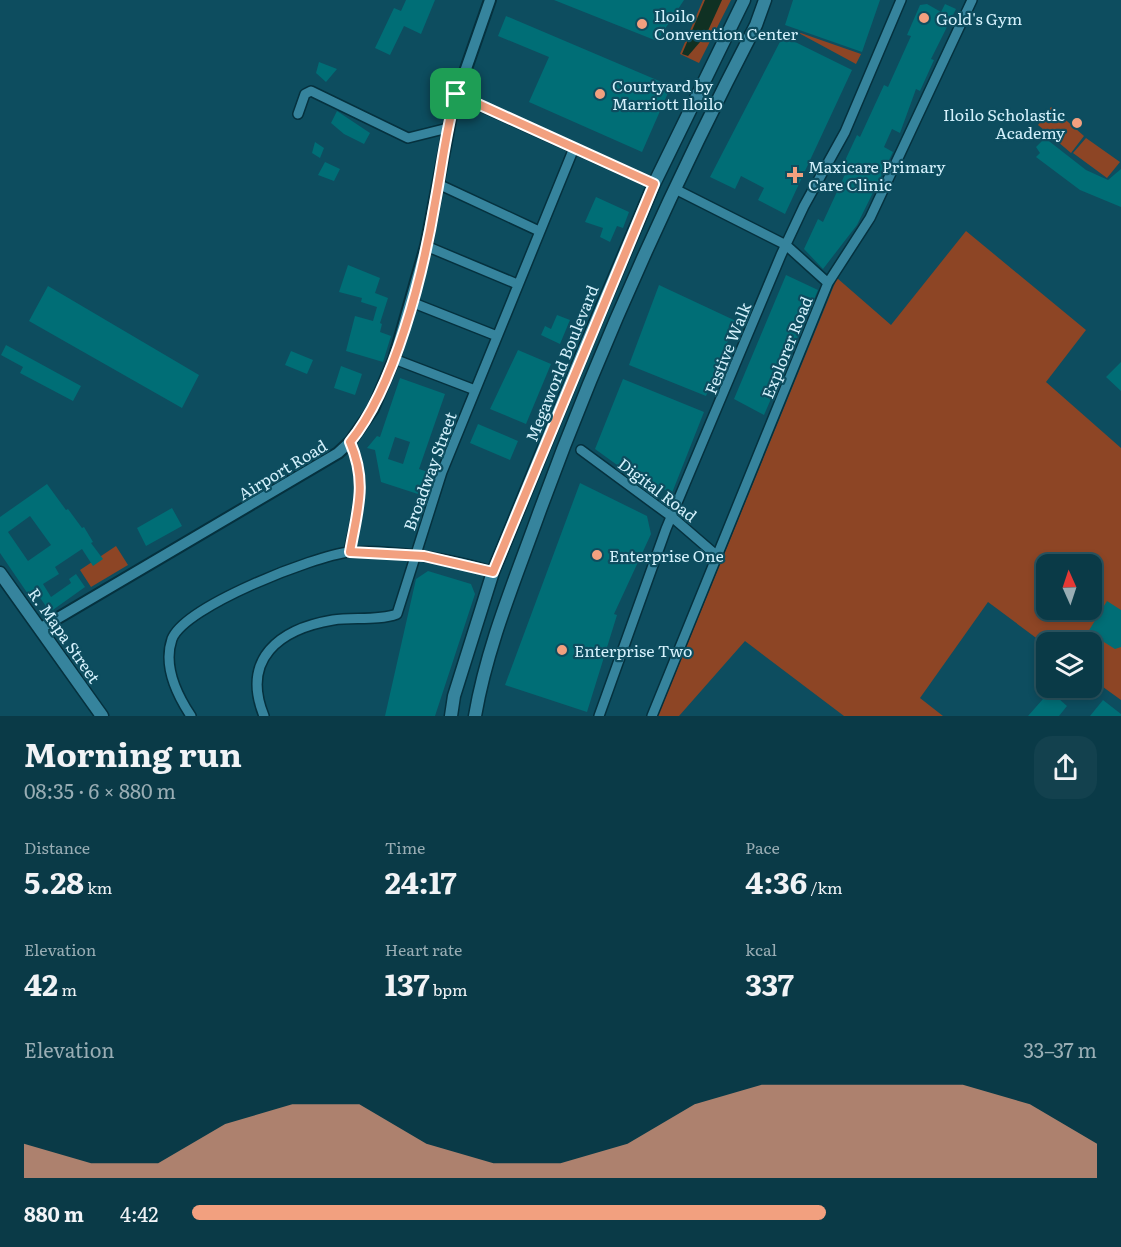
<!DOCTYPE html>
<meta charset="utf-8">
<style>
body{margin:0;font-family:Literata,serif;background:#13414e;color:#f1f3f6;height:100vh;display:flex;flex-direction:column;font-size:22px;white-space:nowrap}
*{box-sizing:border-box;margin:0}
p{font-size:20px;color:#99adb4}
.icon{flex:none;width:33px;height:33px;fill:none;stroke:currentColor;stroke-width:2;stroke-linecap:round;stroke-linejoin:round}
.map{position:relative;height:716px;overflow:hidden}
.drawer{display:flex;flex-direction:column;background:#0a3a47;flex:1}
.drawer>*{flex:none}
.needle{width:39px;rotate:357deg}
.tools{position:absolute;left:1036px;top:554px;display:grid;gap:12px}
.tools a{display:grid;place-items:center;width:66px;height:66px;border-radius:12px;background:#0a3a47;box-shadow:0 3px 9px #0003,0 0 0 2px #2a5460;font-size:30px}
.pin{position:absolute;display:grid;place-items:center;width:51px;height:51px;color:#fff;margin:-26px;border-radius:12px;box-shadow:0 3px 9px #0006}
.round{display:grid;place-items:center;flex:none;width:63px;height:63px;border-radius:18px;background:#13414e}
.head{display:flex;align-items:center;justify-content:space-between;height:102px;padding:0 24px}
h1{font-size:33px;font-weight:700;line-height:45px}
.stats{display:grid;grid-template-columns:repeat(3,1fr);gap:9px;height:102px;padding:6px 24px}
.stats div{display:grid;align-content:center}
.stats b{font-size:30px;font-weight:700}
.stats small{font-size:16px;font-weight:400}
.stats p{font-size:16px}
.chart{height:168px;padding:12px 24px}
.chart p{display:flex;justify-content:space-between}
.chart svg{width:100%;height:108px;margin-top:6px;fill:#f2a07f;opacity:.7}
ul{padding:0 24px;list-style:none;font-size:20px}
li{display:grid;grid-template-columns:96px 72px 1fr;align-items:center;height:45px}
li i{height:15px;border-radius:8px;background:#f2a07f}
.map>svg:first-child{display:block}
.green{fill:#8d4525;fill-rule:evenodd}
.water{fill:#103123}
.building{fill:#006e76;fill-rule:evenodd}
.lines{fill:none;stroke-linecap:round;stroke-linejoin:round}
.minor-casing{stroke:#05313e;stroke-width:12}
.tertiary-casing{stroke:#05313e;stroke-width:14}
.secondary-casing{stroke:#05313e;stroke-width:15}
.minor{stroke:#36849d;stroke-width:9}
.tertiary{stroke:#36849d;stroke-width:10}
.secondary{stroke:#36849d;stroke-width:12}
.route-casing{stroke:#fff;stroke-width:12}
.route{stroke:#f2a07f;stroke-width:8}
.poi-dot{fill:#f2a07f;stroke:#0d4d5f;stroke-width:2}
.labels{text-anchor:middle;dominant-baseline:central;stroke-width:4.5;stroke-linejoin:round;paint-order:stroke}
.poi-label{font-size:16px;fill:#d4f1fc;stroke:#0d4d5f;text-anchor:start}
.street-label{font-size:16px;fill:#d4f1fc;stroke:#0d4d5f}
</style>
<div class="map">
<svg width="1121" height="716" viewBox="0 0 1121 716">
<rect width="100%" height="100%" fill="#0d4d5f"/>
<path class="green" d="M703 0H731L699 63 680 54Z
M795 31 861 54 856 64Z
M1051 107 1084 136 1071 153 1038 125Z
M1086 138 1120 162 1107 178 1073 153Z
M966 231 1086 330 1046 382 1121 448V700L1092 679V642H1047V646L988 602 920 698 943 716H844L745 641 679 716H658L837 278 891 325ZM1047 564H1092V609H1047Z
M116 546 128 565 91 587 80 570Z"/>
<path class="water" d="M705 0H722L706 35 688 56 682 54Z"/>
<path class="building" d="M406 0H435L421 34 404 26 390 55 375 48 394 8 401 11Z
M554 0H684L657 41Z
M793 0H880L862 52 785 25Z
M927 4 941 12 945 4 956 9 931 59 934 60 920 91 916 89 900 133 892 129 884 147 893 152 857 225 823 269 804 249 818 219 823 222 847 170 842 167 857 135 860 137 884 85 888 87 911 36 907 35 920 5Z
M506 16 671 86 642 152 529 102 549 57 498 36Z
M783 36 852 70 785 214 758 200 764 188 741 176 735 189 710 177Z
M319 62 337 69 326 82 316 73Z
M337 111 370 133 364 144 344 134 331 123Z
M1045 138 1086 170 1108 180 1121 169V207L1080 190 1036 157 1040 153 1036 147Z
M315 142 324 148 320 158 312 153Z
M325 162 340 169 334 181 318 175Z
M596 197 629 212 623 228 617 226 610 242 600 237 603 228 585 222Z
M348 265 380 278 375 293 388 298 380 323 382 324 380 332 391 336 383 362 346 351 355 316 373 321 377 307 361 302 362 298 339 292Z
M786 275 818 290 764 415 734 399Z
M659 285 736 321 706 396 629 365Z
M48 286 199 375 182 408 29 321Z
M557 315 570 320 560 344 541 335 545 326 551 329Z
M6 345 81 386 73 401 20 373 23 367 1 355Z
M518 350 551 364 526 424 490 409Z
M291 351 313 360 307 374 285 365Z
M1121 362V391L1106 377Z
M341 366 362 374 355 395 334 388Z
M400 378 445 394 419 469 431 473 424 496 381 482 375 450 367 448 377 436 380 437ZM395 437 410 442 403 464 388 459Z
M623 379 704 412 672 493 631 475 595 449Z
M478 424 518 441 510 460 470 443Z
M580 483 647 516 651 534 614 614 617 615 587 712 505 685Z
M47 484 66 510 68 509 82 528 84 527 93 542 91 543 103 559 93 566 82 549 55 567 59 574 43 584 51 597 71 583 69 579 76 574 85 587 50 612 36 592 30 597 0 553V517ZM30 516 51 545 28 561 8 532Z
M172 508 182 526 146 546 137 528Z
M428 571 471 584 475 594 435 716H385L416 579Z
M1107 601 1121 610V647L1115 649 1088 632Z
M1050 691 1067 706 1059 716H1028Z
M1103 700 1121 714V716H1090Z"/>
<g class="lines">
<g class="minor-casing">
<path id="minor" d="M456 95 654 184
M298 114 305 94 311 91 408 138 448 128
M438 184 539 231
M675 189 786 245 828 283
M426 246 517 284
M411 302 497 336
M394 359 475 390
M581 450 672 517 716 555
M349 552C357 511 368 483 350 442
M191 716C177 695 163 665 172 639 185 606 314 556 349 552 389 549 456 559 493 572
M264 716C241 659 279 629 333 620 353 617 378 621 397 614L442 472 574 148
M599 716 666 529 781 255 804 206 845 132 901 0
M652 716 828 283 870 218 972 0"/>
</g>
<g class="tertiary-casing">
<path id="tertiary" d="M41 628 338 453 350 442 373 409 394 359 426 246 453 106 490 0"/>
</g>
<g class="secondary-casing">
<path id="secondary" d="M0 573 102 716
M451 716 454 696 493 572 586 345 654 184 744 0
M475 716C487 646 515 580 539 513 600 346 674 183 756 25L765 0"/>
</g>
<use href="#minor" class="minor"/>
<use href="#tertiary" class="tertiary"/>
<use href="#secondary" class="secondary"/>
</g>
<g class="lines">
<g class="route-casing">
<path id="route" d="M456 94 654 184 493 572 424 556 350 552C357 511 368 483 350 442 395 387 423 274 435 203 442 166 446 130 456 94Z"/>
</g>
<use href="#route" class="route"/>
</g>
<g class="poi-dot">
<circle cx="924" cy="18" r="6"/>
<circle cx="642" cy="24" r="6"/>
<circle cx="600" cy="94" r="6"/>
<circle cx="1077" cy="123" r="6"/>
<path d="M792 166h6v6h6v6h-6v6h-6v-6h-6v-6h6z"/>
<circle cx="597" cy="555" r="6"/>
<circle cx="562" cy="650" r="6"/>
</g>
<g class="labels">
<g class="poi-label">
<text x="654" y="15">Iloilo<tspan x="654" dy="18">Convention Center</tspan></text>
<text x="936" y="18">Gold's Gym</text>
<text x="612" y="85">Courtyard by<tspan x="612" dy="18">Marriott Iloilo</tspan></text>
<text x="1065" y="114" text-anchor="end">Iloilo Scholastic<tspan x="1065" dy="18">Academy</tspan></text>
<text x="808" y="166">Maxicare Primary<tspan x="808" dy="18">Care Clinic</tspan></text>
<text x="609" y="555">Enterprise One</text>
<text x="574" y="650">Enterprise Two</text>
</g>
<g class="street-label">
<text transform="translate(786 347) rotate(-68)">Explorer Road</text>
<text transform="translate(727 348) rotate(-68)">Festive Walk</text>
<text transform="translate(561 363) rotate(-68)">Megaworld Boulevard</text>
<text transform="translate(282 469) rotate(-31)">Airport Road</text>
<text transform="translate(429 471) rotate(-70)">Broadway Street</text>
<text transform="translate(658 489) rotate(37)">Digital Road</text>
<text transform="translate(65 635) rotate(55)">R. Mapa Street</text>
</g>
</g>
</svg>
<div class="tools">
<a><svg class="needle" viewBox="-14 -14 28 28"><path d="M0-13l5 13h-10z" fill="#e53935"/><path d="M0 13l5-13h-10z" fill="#99adb4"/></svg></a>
<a><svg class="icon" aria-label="layers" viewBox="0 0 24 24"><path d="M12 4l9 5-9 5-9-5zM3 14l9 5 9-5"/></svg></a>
</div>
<div class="pin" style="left:456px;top:94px;background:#1e9e55"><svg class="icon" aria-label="arrive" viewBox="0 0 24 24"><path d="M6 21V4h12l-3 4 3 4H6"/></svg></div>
</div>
<section class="drawer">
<div class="head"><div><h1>Morning run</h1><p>08:35 · 6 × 880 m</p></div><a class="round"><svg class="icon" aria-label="share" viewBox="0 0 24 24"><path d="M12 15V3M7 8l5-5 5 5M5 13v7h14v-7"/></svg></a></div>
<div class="stats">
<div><p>Distance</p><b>5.28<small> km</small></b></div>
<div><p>Time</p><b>24:17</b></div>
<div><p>Pace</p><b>4:36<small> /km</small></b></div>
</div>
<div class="stats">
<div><p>Elevation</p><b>42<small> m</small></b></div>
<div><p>Heart rate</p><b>137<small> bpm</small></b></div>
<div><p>kcal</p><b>337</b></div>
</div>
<div class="chart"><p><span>Elevation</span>33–37 m</p>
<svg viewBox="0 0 160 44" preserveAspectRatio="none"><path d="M0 44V30L10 38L20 38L30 22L40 14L50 14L60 30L70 38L80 38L90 30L100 14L110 6L120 6L130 6L140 6L150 14L160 30V44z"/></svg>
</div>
<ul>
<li><b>880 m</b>4:42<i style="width:70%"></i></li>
</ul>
</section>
